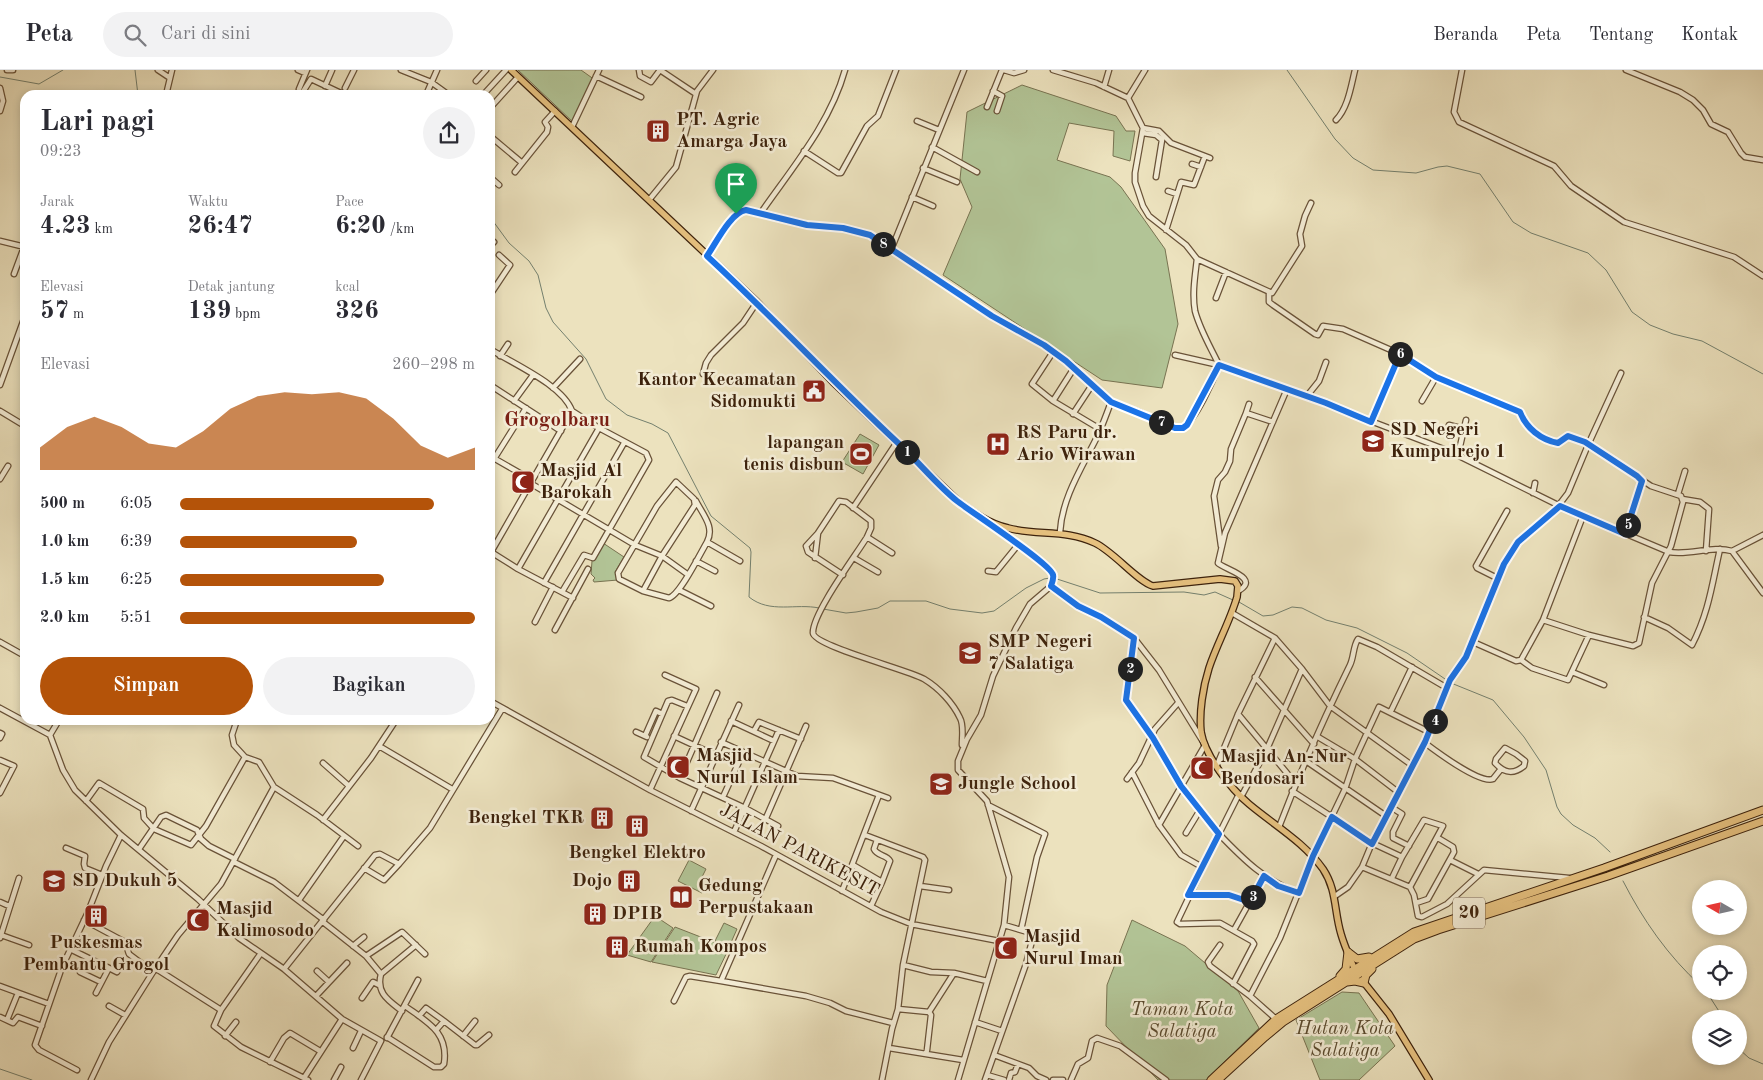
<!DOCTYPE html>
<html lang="id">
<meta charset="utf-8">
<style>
body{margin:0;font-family:"Old Standard TT",serif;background:#f2f2f3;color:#2b2b33;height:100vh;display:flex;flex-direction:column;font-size:19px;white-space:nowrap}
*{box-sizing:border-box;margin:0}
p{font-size:16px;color:#7c7c81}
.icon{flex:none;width:28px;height:28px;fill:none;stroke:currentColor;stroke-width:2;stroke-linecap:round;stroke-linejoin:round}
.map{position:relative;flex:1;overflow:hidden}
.sheet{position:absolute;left:20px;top:20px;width:475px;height:635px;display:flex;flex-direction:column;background:#fff;border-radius:15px;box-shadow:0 2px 8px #0003}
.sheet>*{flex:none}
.needle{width:32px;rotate:279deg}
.controls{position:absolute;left:1692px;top:810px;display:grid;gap:10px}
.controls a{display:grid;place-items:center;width:55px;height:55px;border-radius:50%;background:#fff;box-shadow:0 2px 8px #0003;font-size:25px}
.pin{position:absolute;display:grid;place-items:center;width:42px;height:42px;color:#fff;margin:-51px -21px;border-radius:50% 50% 50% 0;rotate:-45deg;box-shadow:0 0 5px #0007}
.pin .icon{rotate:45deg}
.km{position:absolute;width:25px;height:25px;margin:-12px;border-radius:50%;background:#222;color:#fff;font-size:14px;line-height:25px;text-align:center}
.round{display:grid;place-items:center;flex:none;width:52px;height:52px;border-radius:26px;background:#f2f2f3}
.overview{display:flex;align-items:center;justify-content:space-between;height:85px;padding:0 20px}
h1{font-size:28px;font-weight:800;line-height:38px}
.stats{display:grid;grid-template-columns:repeat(3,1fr);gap:8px;height:85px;padding:5px 20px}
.stats div{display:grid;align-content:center}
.stats b{font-size:25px;font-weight:800}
.stats small{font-size:14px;font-weight:400}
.stats p{font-size:14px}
.chart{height:140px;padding:10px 20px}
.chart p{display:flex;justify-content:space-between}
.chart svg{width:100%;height:90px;margin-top:5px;fill:#b45309;opacity:.7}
.button{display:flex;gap:10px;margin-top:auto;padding:10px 20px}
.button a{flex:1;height:58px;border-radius:30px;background:#b45309;color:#fff;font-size:20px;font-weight:800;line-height:58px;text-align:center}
.button a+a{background:#f2f2f3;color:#2b2b33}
ul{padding:0 20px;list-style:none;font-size:16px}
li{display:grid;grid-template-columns:80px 60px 1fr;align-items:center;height:38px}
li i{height:12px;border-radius:6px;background:#b45309}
header{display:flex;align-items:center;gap:30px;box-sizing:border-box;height:70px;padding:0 25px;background:#fff;border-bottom:1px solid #e1e1e2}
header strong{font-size:24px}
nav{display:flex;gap:28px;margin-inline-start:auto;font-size:18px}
.search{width:350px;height:45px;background:#f2f2f3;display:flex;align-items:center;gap:12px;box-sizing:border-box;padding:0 18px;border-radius:28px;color:#7c7c81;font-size:19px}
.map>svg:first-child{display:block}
.green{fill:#b2c496;stroke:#787351}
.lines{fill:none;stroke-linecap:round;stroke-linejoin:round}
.stream{stroke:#74806e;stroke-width:1}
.minor-casing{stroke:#695238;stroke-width:7}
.major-casing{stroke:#3d220c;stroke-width:8}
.highway-casing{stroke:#3d220c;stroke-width:9}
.minor{stroke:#f3ecd5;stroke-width:4.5}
.major{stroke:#e6c17f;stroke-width:5.5}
.highway{stroke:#e6c17f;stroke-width:7}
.route-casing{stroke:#fff;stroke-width:10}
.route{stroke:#1a73e8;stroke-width:6}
.labels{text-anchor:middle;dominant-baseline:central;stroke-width:5;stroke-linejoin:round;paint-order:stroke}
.shield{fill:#f3ecd5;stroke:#745f48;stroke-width:1}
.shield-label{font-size:18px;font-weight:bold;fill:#3d220c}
.poi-label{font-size:19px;font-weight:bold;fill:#3d220c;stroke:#f3ecd5;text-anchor:start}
.street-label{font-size:19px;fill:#3d220c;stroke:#f3ecd5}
.park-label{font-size:19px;font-style:italic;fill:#5a4a2e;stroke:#f3ecd5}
.quarter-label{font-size:21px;font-weight:bold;fill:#7a1f14;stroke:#f3ecd5}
</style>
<header>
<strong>Peta</strong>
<div class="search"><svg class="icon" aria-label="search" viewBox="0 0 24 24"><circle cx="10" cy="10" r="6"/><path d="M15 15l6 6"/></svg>Cari di sini</div>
<nav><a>Beranda</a><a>Peta</a><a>Tentang</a><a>Kontak</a></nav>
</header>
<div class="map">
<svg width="1763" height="1010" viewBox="0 0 1763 1010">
<rect width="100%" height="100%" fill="#ece2be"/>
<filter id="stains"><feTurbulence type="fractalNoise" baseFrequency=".004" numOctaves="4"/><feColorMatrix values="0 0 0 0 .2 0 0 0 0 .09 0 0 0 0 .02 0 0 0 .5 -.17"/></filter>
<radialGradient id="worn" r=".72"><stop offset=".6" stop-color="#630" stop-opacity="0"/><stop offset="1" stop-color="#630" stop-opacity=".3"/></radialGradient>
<path class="green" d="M518 0H581L595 10 574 53Z
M1022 15 1116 46 1126 61H1135L1130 91 1113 86 1114 61 1069 53 1057 90 1110 107 1121 117 1165 179 1178 254 1162 318 1102 310 943 205 972 137 960 109 967 42Z
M860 364 879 375 863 404 842 392Z
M603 473 624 487 615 502 618 510 594 512 593 510 595 508 591 504 592 491Z
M689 790 706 799 699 813 705 817 702 823 678 811Z
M655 846 673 858 651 892 627 885Z
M1132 850 1185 876 1238 921 1259 958 1206 1010H1158L1106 956 1107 915Z
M724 853 737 859 729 877 715 871Z
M675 857 729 878 716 905 652 892Z
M1342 922 1359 923 1395 976 1359 1010H1320L1296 950Z"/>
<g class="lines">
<path class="stream" d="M135 0 138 25
M1287 0 1335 69 1353 88 1373 100 1416 103 1438 97 1447 96 1480 104 1513 152 1531 163 1588 183 1606 200 1632 242 1650 255 1673 264 1702 271 1763 304
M0 7 39 14 63 0
M490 147 509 173 529 191 538 205 546 238 553 252 586 289 606 329 627 345 652 354 668 363 711 446 750 478 751 482 749 527C770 544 796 533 819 538
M1054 508 1100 523 1184 522 1204 525 1215 522 1233 530
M1239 532 1263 546 1273 545 1292 537 1302 538 1326 550 1357 558 1407 583 1448 611
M823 539 846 543 856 542 878 538 890 531H926L950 539 982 543 994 541 1026 518 1044 509 1050 508
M1451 613 1493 630 1524 667 1546 700 1557 737 1561 744 1573 755 1595 768 1610 782
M1623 811C1643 850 1668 886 1701 916
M1706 921 1724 949
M1739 979 1749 988 1763 994
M0 999 32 1010"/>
<g class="minor-casing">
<path id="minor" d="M7 0H13
M158 0 170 8
M298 0 305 3
M401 0 431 12 449 25
M639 0 640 6 651 12 660 0
M660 0 696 24
M1004 0 1014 3 1024 0
M1462 0 1454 42 1459 52 1554 96 1571 116 1624 152 1734 187 1763 206
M1626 0 1680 22 1693 30 1703 40 1711 54 1728 62 1741 83 1745 87 1763 90
M596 6 641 27
M476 11 486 0
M325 16 332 0
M1104 17 1109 0
M0 18 3 31 0 41
M345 18 354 0
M299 19 307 0
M993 21 1002 26 997 41
M471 24 472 25
M166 25 172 0
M301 25 311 9 345 25
M426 25 437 0
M483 25 506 0
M1128 28 1145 0
M987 37 1002 0
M490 38 518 7
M1336 50C1348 38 1351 16 1355 0
M917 51 939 60
M572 57 599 0
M1143 58 1159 61 1171 73 1210 88
M1143 63 1156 65 1162 70 1156 107
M490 66 521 92
M932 77 977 102
M804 81 838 103H841L867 56 878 46 896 0
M1192 94 1201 97
M923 98 957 112
M515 102 547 62 548 57 545 52 555 41
M490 107 499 115
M1168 121 1177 124
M912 127 933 136
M649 130 676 97 697 21 713 0
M760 144C792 98 830 54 845 0
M1166 160 1181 112 1194 115 1205 86
M0 171 25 177
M490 176 494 172
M891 180 964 0
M707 186C716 173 731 142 746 140L807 155 843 158 870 165 992 246 1044 275 1066 291 1111 332 1139 342 1167 355 1183 358C1196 349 1213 311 1219 295 1211 278 1200 260 1195 241 1192 224 1195 206 1197 189L1186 175 1149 146 1143 136 1135 112V103L1143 58 1128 28 1096 13 1053 0
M1197 189 1272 223 1302 176 1300 164 1305 146 1311 133
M14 204 24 177
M1269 223V232L1273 235 1315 264 1318 265 1323 256 1343 259 1400 284
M490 225 510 195 499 185
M1216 228 1226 202
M490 279C513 294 563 315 572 341L490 484
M1053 282 1032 314 1053 331 1100 359
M1175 285 1219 295 1287 319
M500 286 508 274
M703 304 706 293 711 285 743 253 757 232
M0 315 25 246
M490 315 561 361
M553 318 580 289
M1307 326 1319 311 1326 292
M514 331 533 305
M1053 331 1074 298
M1422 331 1436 307
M1249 334 1246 343 1273 352
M0 341 25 356
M1073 344 1092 315
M1371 352 1400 284 1436 307 1520 342C1526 358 1541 370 1558 373L1568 366 1585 372 1651 416 1681 426 1683 432 1671 476 1652 513 1639 573 1633 576 1589 565 1543 550
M1449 355 1464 359
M1458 385 1466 350
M490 386 532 410
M494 389 526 338
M0 409 8 396
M530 413 635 475 662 486 687 504
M1533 423 1535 413
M1678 424 1685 401
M1682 429 1700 432 1709 439 1706 481
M696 431C703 445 715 457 707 472
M853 438 897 372
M1060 462C1062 427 1083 396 1098 365 1103 354 1107 343 1111 332
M818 463 806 476 808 482 843 505
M1625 464 1642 411
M867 467 892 483
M1221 476 1214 426 1218 410 1225 402 1230 391 1231 379 1246 343
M1732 481 1763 465
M491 482 518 499 573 528
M815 488 818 463 839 431 846 432 871 451V458L867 467C856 485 812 544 813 563 814 576 909 600 924 609 939 618 953 633 960 648 964 655 962 667 962 675
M854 488 878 502
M696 491 715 501
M518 499 599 358
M988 501 996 502 1018 475
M1497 508 1477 498 1476 496 1507 441
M544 513 624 373
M1051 516 1078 536 1101 547 1134 568 1159 600 1205 675 1159 755
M679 520 711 536
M643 521 662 486 695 435 694 429 676 412 657 436 618 503 619 509 643 521 669 528C680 525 700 484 707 472L740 491
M1238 521C1262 508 1223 499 1218 493L1225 463 1287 319 1449 381 1560 436 1669 482C1690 486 1712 475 1732 481L1763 523
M562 522 584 485 593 488 649 390 646 383 599 358 572 341
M1232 543 1275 568 1302 599 1330 636 1413 696
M1644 547 1668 558 1692 575C1709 542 1712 514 1720 479
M535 552 553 517
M555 560 588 499
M1134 568 1126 630 1153 668 1181 716 1219 764 1177 852 1180 854 1220 853 1252 871 1254 874 1233 914
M0 572 25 586
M1473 572 1516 591 1521 590 1543 550 1583 446
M1521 590 1532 598 1568 610 1589 565
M1572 602 1604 615
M1255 607 1314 674
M490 631 650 720 761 776 881 842 911 854 999 871
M687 636 672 630 668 631 644 687 680 708 745 738 778 756
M0 638 50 665
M1391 641 1412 597
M1238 644 1296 714
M59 650 50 665 63 700 75 720 121 765 198 829 239 868 284 899 342 949 381 971 361 1010
M237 650 232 665 234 675 245 687 259 692 274 717
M731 651 774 671
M754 661 759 652 801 669
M636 662 647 667
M0 663 2 664 0 668
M645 666 656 641 662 644
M674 666 715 685
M1318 667 1355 689 1398 722
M721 672 797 706 833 708 888 728
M1425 673C1437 682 1480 714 1493 709L1501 699
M379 676 452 719
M1505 678 1516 684 1525 691 1524 696C1513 705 1504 703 1495 693L1496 689Z
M0 690 14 696 0 723
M1306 691 1386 746
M323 693 349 716
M1217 695 1238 644 1275 568
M1132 702 1159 755 1181 785 1202 797
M680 708 717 623
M1127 709 1139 693 1155 659 1178 633
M650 720 696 619 665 605
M1292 721 1372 773 1402 787
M1239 724 1219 764C1244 790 1265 811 1299 823
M723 727 743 683
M1241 727 1267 679 1302 599
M86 731 99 713 143 739 144 748 154 759 191 775 206 756 245 687
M988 735 1045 764 1037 787 1021 860
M1391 737 1402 744 1393 762V768L1409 776
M691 741 739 635
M766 748 806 656
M323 750 371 688 396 650
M1279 757C1300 702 1324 648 1350 595 1354 587 1353 576 1358 569L1377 577 1447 618
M734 762 779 660
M1186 763 1200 740
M865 765 923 787 925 790 903 895 898 939 892 959 882 1010
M66 778 85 786 84 794 85 798 102 805
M139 779 161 747 166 745 197 760 201 769 209 776 235 789
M776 785 721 911 806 926 830 933 846 941 893 953
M1450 790 1478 804
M234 792 274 812 324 850
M853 795 882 812 890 791C887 785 877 786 874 779L877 770
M1362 797 1410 817 1414 825 1418 846 1422 847 1447 834 1484 800 1569 808
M364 798 384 810 399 794
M1392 808 1402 787 1424 750 1443 756 1410 817
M920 816 949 820
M842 821 879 725
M1188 825H1229L1250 832
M1335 826 1348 817 1362 797 1372 773 1425 673 1450 610 1466 587 1504 494 1519 472 1552 444 1568 423 1588 375 1621 303
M299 830 344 766
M0 832 9 836
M1416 833 1428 829 1454 782 1453 777 1438 768
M871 836 882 812
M84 850 125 872 129 884 153 902
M323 852 366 886 381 904
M1234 860 1264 806
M1 865 29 875
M0 868 19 808
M1220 875 1208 892 1210 896 1250 926 1276 949
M353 876 364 867
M70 879 109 898 96 923
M261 883 221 940 214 956 241 977 308 1010
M366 886 402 862 425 884
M903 895 931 902 954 903 929 942
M109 898 117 902
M155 898 221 940
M284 899 375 785 380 784 399 794 430 758 502 639
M317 901 329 912
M80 902 101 912
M954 903 987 911
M0 916 49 934
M316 926 347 893
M1250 926 1280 868 1313 786 1345 719 1355 689 1379 637 1429 662
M362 928 373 912 379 915
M674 931 686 907 690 906 721 911
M109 936 125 945
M402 941C388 930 376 923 381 904L416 875
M419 946 426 938 444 951 437 959
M0 947 13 953 18 947 42 956
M7 950 18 923
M444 951 475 975H477L489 965
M975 952 1002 961
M225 966 236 952
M463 966 475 951
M387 967 434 997H441L444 994C449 962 427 952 405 936
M387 968 418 910
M353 978 361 961
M889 978 926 984 927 980 931 945 929 942 898 939
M926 984 963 990
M994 985 1029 998 1037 1006 1046 1010
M270 992 284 968 290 963 320 981
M77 1000 39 980 35 975 62 897 88 842 106 796 121 765
M987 1005 1004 1010
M304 1008 342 949
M91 1010 109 972 153 902 178 865 221 814 274 717 317 745 358 776
M334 1010 341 997
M958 1010 1004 855 1009 807 987 731 958 700V691L967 669 981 645 993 606 1016 558 1030 534 1051 516 1053 506 1050 500 1038 489 983 450
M985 1010 1026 894 1033 867 1031 863 1004 855
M1009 1010 1011 1003 1015 1002 1018 994
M1053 1010H1063
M1071 1010 1078 994 1088 988 1092 971 1097 968 1120 976 1166 1010"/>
</g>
<g class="major-casing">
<path id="major" d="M511 0 757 232 833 312 958 431C973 442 989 454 1008 458 1037 466 1066 459 1095 473 1114 482 1137 511 1153 516L1220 509 1235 511 1238 516 1237 527C1230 551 1217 574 1209 598 1203 617 1199 642 1201 662 1205 686 1231 719 1249 734 1274 755 1304 772 1323 799 1337 820 1334 841 1341 864 1345 878 1351 890 1356 903
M1362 910 1389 944 1429 1010"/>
</g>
<g class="highway-casing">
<path id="highway" d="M1348 882 1357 889 1369 887
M1340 906 1346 899 1348 882
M1347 912 1355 911 1364 913 1366 905 1372 899
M1211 1010 1276 949 1414 862 1604 798 1763 740
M1218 1010 1265 967 1283 952 1414 869 1438 860 1608 806 1763 751"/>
</g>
<use href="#minor" class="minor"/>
<use href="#major" class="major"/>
<use href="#highway" class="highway"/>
</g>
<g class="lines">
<g class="route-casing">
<path id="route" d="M746 140 807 155 843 158 870 165 992 246 1044 275 1066 291 1111 332 1175 358H1183L1187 355 1219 295 1326 333 1371 352 1400 284 1436 307 1520 342C1526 358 1541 370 1558 373L1568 366 1585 372 1637 406 1642 411 1625 464 1560 436 1518 472 1504 494 1466 587 1450 610 1425 672 1372 774 1332 747 1313 786 1299 823 1278 816 1264 806 1250 832 1229 825H1188L1219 764 1181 716 1153 668 1126 630 1134 568 1101 547 1078 536 1051 516C1052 513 1054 508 1053 505 1051 494 971 442 957 431 935 413 918 391 897 372 832 311 772 246 707 186 716 173 731 142 746 140Z"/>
</g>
<use href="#route" class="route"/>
</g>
<defs>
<g id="building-square" transform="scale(1.25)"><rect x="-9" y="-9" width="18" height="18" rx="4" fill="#8f2418" stroke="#f3ecd5"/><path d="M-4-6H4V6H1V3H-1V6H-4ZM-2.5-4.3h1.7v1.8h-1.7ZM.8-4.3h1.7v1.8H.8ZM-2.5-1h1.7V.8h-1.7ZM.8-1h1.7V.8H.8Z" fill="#fff"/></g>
<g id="civic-square" transform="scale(1.25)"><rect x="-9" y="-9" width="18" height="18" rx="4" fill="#8f2418" stroke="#f3ecd5"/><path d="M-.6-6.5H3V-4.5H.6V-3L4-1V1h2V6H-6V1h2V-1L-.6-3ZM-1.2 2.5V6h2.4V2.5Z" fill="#fff"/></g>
<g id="school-square" transform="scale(1.25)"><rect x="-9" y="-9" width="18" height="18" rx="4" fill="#8f2418" stroke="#f3ecd5"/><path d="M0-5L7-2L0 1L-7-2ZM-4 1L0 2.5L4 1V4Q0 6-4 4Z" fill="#fff"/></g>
<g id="hospital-square" transform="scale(1.25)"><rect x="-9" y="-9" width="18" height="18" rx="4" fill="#8f2418" stroke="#f3ecd5"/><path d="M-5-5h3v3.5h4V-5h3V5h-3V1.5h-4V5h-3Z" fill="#fff"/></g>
<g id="stadium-square" transform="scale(1.25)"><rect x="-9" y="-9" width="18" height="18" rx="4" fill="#8f2418" stroke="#f3ecd5"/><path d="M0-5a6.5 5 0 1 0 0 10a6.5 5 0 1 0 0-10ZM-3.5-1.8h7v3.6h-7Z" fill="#fff"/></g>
<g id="mosque-square" transform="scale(1.25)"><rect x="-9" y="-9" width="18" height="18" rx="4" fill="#8f2418" stroke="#f3ecd5"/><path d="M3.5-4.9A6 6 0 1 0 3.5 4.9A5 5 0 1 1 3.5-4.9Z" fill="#fff"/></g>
<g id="library-square" transform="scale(1.25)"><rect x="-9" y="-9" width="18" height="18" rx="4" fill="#8f2418" stroke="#f3ecd5"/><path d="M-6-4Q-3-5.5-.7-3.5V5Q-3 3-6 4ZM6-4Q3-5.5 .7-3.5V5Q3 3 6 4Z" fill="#fff"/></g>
</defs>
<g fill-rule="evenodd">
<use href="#building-square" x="658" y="61"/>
<use href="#civic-square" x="814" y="321"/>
<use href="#school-square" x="1373" y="371"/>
<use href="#hospital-square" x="998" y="374"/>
<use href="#stadium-square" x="861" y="384"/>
<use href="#mosque-square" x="523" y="412"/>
<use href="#school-square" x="970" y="583"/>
<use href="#mosque-square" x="678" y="697"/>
<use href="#mosque-square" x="1202" y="698"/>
<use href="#school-square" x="941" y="714"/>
<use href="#building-square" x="602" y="748"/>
<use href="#building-square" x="637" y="756"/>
<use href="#school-square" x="54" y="811"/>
<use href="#building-square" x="629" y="811"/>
<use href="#library-square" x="681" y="827"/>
<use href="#building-square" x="595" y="844"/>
<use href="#building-square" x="96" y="846"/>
<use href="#mosque-square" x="198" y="850"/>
<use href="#building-square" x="617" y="877"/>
<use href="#mosque-square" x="1006" y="878"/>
</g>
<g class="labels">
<rect class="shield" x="1453" y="827.5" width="32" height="31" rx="4"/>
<g class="shield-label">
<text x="1469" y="843">20</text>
</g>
<g class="poi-label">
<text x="676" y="50">PT. Agric<tspan x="676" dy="22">Amarga Jaya</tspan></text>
<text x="796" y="310" text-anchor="end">Kantor Kecamatan<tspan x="796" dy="22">Sidomukti</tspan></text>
<text x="1390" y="360">SD Negeri<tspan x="1390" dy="22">Kumpulrejo 1</tspan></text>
<text x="1016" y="363">RS Paru dr.<tspan x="1016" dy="22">Ario Wirawan</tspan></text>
<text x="844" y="373" text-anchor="end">lapangan<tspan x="844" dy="22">tenis disbun</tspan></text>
<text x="540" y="401">Masjid Al<tspan x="540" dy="22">Barokah</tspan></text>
<text x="988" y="572">SMP Negeri<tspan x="988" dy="22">7 Salatiga</tspan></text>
<text x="696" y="686">Masjid<tspan x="696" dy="22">Nurul Islam</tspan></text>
<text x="1220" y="687">Masjid An-Nur<tspan x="1220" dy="22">Bendosari</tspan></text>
<text x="958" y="714">Jungle School</text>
<text x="584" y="748" text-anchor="end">Bengkel TKR</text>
<text x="637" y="783" text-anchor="middle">Bengkel Elektro</text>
<text x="72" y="811">SD Dukuh 5</text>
<text x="612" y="811" text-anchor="end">Dojo</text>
<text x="698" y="816">Gedung<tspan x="698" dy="22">Perpustakaan</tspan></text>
<text x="216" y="839">Masjid<tspan x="216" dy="22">Kalimosodo</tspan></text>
<text x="612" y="844">DPIB</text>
<text x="1024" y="867">Masjid<tspan x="1024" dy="22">Nurul Iman</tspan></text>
<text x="96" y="873" text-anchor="middle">Puskesmas<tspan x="96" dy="22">Pembantu Grogol</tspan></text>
<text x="634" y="877">Rumah Kompos</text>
</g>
<g class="street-label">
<text transform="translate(799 781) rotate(28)">JALAN PARIKESIT</text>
</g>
<g class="park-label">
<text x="1182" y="940">Taman Kota<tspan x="1182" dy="22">Salatiga</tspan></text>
<text x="1345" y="959">Hutan Kota<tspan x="1345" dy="22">Salatiga</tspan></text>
</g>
<g class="quarter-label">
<text x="557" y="350">Grogolbaru</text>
</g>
</g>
<rect width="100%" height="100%" filter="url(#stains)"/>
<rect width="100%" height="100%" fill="url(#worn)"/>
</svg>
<div class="controls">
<a><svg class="needle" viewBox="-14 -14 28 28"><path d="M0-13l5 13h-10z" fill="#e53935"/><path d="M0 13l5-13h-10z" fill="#7c7c81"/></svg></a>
<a><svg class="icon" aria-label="locate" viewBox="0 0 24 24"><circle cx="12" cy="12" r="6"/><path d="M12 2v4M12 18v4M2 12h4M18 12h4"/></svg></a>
<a><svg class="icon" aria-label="layers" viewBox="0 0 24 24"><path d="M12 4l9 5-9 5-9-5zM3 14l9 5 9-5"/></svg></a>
</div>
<div class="pin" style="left:736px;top:144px;background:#1e9e55"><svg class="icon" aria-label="arrive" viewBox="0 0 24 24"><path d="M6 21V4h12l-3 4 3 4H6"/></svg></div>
<b class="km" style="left:907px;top:382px">1</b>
<b class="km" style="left:1130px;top:599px">2</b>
<b class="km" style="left:1253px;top:827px">3</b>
<b class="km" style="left:1435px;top:651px">4</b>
<b class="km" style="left:1628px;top:455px">5</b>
<b class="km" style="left:1400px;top:284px">6</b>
<b class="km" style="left:1161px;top:352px">7</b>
<b class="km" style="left:883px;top:174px">8</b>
<section class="sheet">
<div class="overview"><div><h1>Lari pagi</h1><p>09:23</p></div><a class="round"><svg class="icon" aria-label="share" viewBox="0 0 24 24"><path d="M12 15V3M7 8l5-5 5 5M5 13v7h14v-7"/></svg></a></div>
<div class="stats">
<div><p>Jarak</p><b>4.23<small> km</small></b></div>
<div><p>Waktu</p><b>26:47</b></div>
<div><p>Pace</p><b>6:20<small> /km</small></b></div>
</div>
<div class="stats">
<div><p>Elevasi</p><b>57<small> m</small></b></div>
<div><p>Detak jantung</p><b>139<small> bpm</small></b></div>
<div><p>kcal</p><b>326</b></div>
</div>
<div class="chart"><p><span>Elevasi</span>260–298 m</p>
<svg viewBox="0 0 160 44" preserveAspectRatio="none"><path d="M0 44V33L10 23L20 18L30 23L40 31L50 33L60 25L70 14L80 8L90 6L100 7L110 6L120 9L130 19L140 32L150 38L160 33V44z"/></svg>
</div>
<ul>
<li><b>500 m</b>6:05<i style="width:86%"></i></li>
<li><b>1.0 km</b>6:39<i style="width:60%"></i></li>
<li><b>1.5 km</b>6:25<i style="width:69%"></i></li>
<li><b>2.0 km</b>5:51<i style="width:100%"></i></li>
</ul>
<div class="button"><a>Simpan</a><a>Bagikan</a></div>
</section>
</div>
